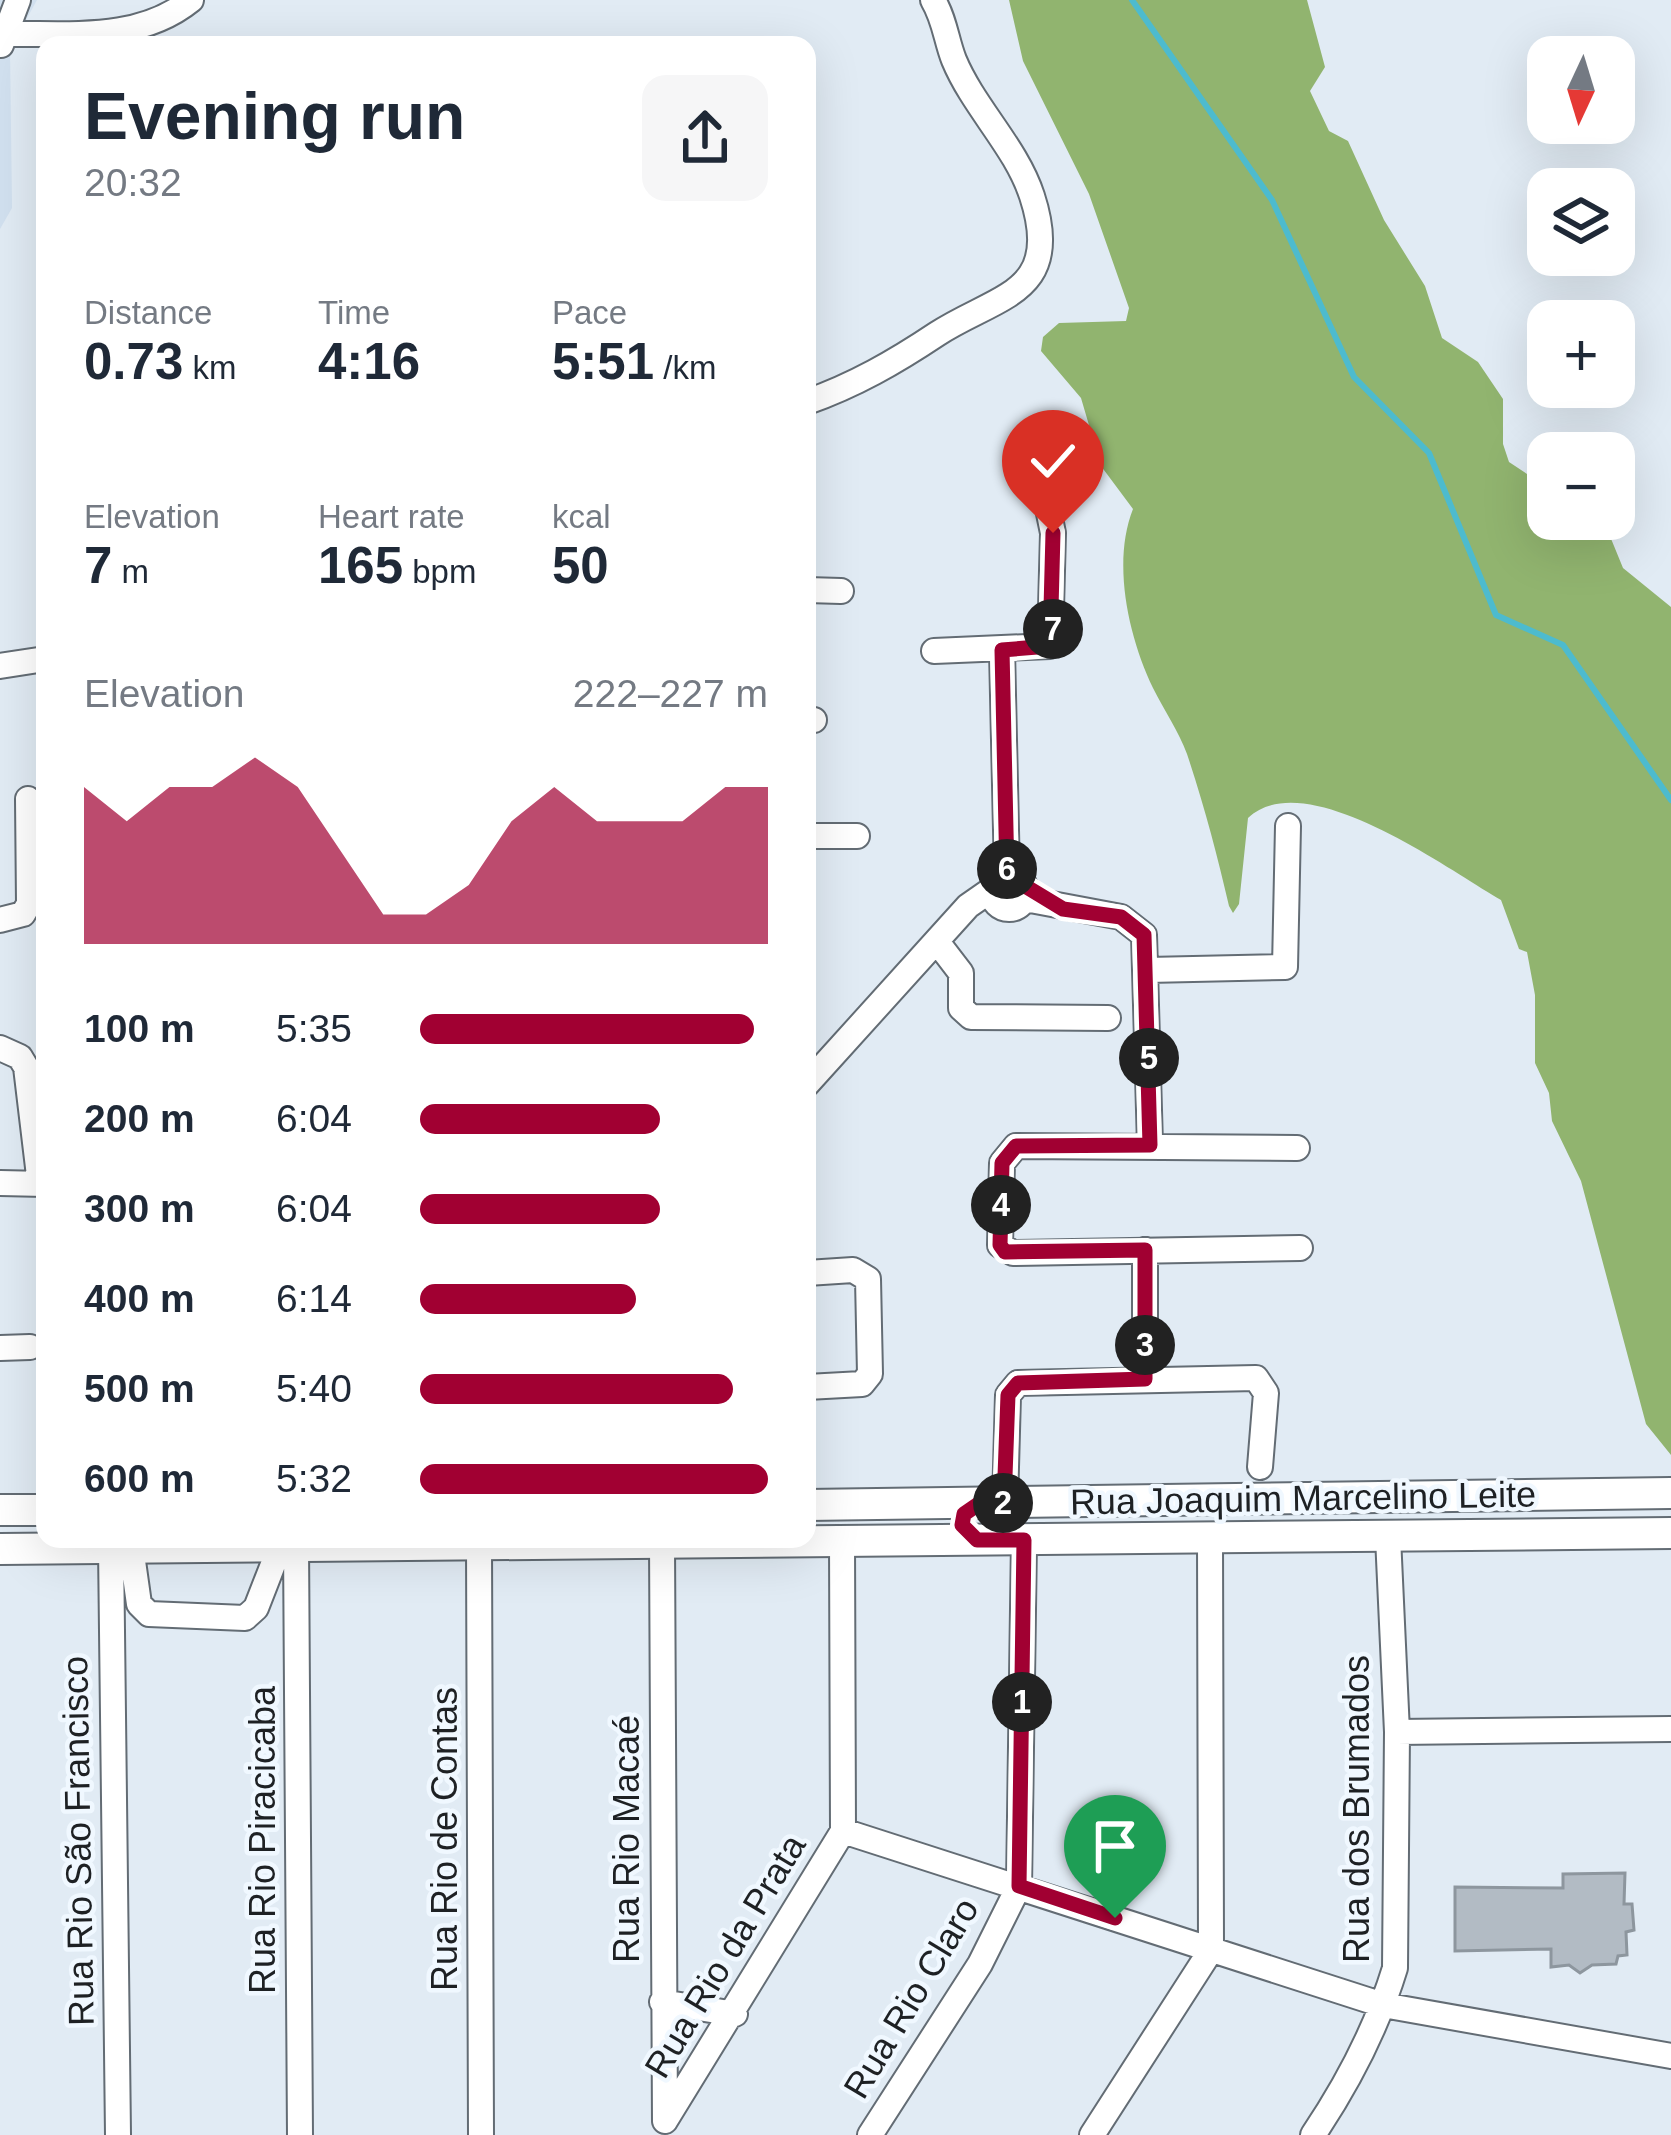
<!DOCTYPE html>
<meta charset="utf-8">
<style>
body{margin:0;font-family:Helvetica,sans-serif;background:#f6f6f7;color:#1f2937;height:100vh;display:flex;flex-direction:column;font-size:45px;white-space:nowrap}
*{box-sizing:border-box;margin:0}
p{font-size:39px;color:#747a83}
.icon{flex:none;width:66px;height:66px;fill:none;stroke:currentColor;stroke-width:2;stroke-linecap:round;stroke-linejoin:round}
.map{position:relative;flex:1;overflow:hidden}
.panel{position:absolute;left:36px;top:36px;width:780px;height:1512px;display:flex;flex-direction:column;background:#fff;border-radius:24px;box-shadow:0 12px 48px #0002}
.panel>*{flex:none}
.needle{width:78px;rotate:184deg}
.buttons{position:absolute;left:1527px;top:36px;display:grid;gap:24px}
.buttons a{display:grid;place-items:center;width:108px;height:108px;border-radius:24px;background:#fff;box-shadow:0 12px 48px #0002;font-size:60px}
.pin{position:absolute;display:grid;place-items:center;width:102px;height:102px;color:#fff;margin:-123px -51px;border-radius:50% 50% 50% 0;rotate:-45deg;box-shadow:0 0 12px #0007}
.pin .icon{rotate:45deg}
.km{position:absolute;width:60px;height:60px;margin:-30px;border-radius:50%;background:#222;color:#fff;font-size:33px;line-height:60px;text-align:center}
.round{display:grid;place-items:center;flex:none;width:126px;height:126px;border-radius:24px;background:#f6f6f7}
.head{display:flex;align-items:center;justify-content:space-between;height:204px;padding:0 48px}
h1{font-size:66px;font-weight:600;line-height:90px}
.metrics{display:grid;grid-template-columns:repeat(3,1fr);gap:18px;height:204px;padding:12px 48px}
.metrics div{display:grid;align-content:center}
.metrics b{font-size:51px;font-weight:600}
.metrics small{font-size:33px;font-weight:400}
.metrics p{font-size:33px}
.chart{height:336px;padding:24px 48px}
.chart p{display:flex;justify-content:space-between}
.chart svg{width:100%;height:216px;margin-top:12px;fill:#a10032;opacity:.7}
ul{padding:0 48px;list-style:none;font-size:39px}
li{display:grid;grid-template-columns:192px 144px 1fr;align-items:center;height:90px}
li i{height:30px;border-radius:15px;background:#a10032}
.map>svg:first-child{display:block}
.built{fill:#d1e0ef}
.forest{fill:#91b46f}
.lines{fill:none;stroke-linecap:round;stroke-linejoin:round}
.stream{stroke:#4dbbce;stroke-width:6}
.building{fill:#b2bbc4;stroke:#8d969e;stroke-width:3}
.minor-casing{stroke:#636c74;stroke-width:28}
.major-casing{stroke:#636c74;stroke-width:34}
.minor{stroke:#fff;stroke-width:24}
.major{stroke:#fff;stroke-width:30}
.route-casing{stroke:#fff;stroke-width:24}
.route{stroke:#a10032;stroke-width:15}
.labels{text-anchor:middle;dominant-baseline:central;stroke-width:9;stroke-linejoin:round;paint-order:stroke}
.street-label{font-size:36px;fill:#1e2124;stroke:#f0f8ff}
</style>
<div class="map">
<svg width="1671" height="2135" viewBox="0 0 1671 2135">
<rect width="100%" height="100%" fill="#e1ebf4"/>
<path class="built" d="M0 0H37L10 49 12 208 0 229Z"/>
<path class="forest" d="M1009 0H1307L1325 67 1310 91 1329 131 1348 141 1384 220 1425 286 1442 338 1478 362 1503 399V444L1509 462 1548 488V519L1605 524 1623 568 1671 607V1455L1646 1424 1581 1181 1552 1121 1549 1093 1535 1063V995L1527 952 1519 949 1501 900C1447 869 1305 764 1248 818L1239 904 1233 913 1229 906C1217 854 1204 805 1187 754 1179 732 1164 710 1153 688 1128 636 1112 562 1133 509L1101 466 1081 398 1041 351 1043 337 1059 323 1126 321 1129 308 1089 194 1023 61Z"/>
<g class="lines">
<path class="stream" d="M1132 0 1272 200 1354 377 1429 453 1496 615 1563 645 1671 800"/>
</g>
<path class="building" d="M1625 1873 1624 1904H1632L1634 1930 1626 1932 1627 1955 1618 1956 1616 1964 1592 1965 1580 1973 1569 1965 1551 1967V1949L1455 1951V1887L1563 1888V1874Z"/>
<g class="lines">
<g class="minor-casing">
<path id="minor" d="M7 34C71 33 139 42 191 0
M1 45 18 0
M807 402C855 385 895 362 937 334 997 295 1064 294 1032 196 1016 147 974 108 954 60 946 40 945 20 933 0
M807 590 841 591
M1002 650 1007 875
M934 651 1050 646 1053 533 1036 450
M0 666 45 659
M807 720H814
M807 836H857
M992 892a17 17 0 1 1 34 0a17 17 0 1 1-34 0Z
M1025 899 1121 917 1144 935 1150 1145
M0 920 23 914 29 904 28 799
M938 943 961 973V1008L971 1017 1108 1018
M1148 970 1285 967 1288 826
M0 1048 20 1057 26 1067 40 1184
M807 1084 968 906 991 890
M1297 1148 1016 1146 1002 1163 1000 1245 1013 1253 1300 1248
M0 1183 45 1184
M807 1273 853 1270 868 1279 870 1374 862 1384 807 1387
M0 1348 30 1347
M1145 1379V1250
M1005 1503 1008 1395 1018 1383 1256 1378 1266 1393 1260 1467
M662 1542 665 2121
M479 1543 481 2135
M296 1544 300 2135
M111 1547 118 2135
M131 1547 139 1604 149 1614 245 1618 256 1608 281 1544
M1397 1732 1671 1729
M843 1831 1383 2005 1671 2056
M662 2002 735 2014
M665 2121 843 1831 842 1540
M870 2135 980 1964 1019 1886 1024 1540
M1092 2135 1211 1950 1210 1539
M1313 2135C1348 2083 1377 2027 1395 1968L1397 1732 1388 1537"/>
</g>
<g class="major-casing">
<path id="major" d="M807 1505 1671 1493
M0 1510H45
M0 1549 1671 1533"/>
</g>
<use href="#minor" class="minor"/>
<use href="#major" class="major"/>
</g>
<g class="lines">
<g class="route-casing">
<path id="route" d="M1053 533 1050 646 1002 650 1007 875 1063 909 1121 917 1144 935 1150 1145 1016 1146 1002 1163 1000 1245 1005 1252 1145 1250V1379L1018 1383 1008 1395 1004 1503H980L964 1514 962 1525 977 1540H1024L1019 1886 1115 1918"/>
</g>
<use href="#route" class="route"/>
</g>
<g class="labels">
<g class="street-label">
<text transform="translate(1303 1498) rotate(-1)">Rua Joaquim Marcelino Leite</text>
<text transform="translate(1356 1809) rotate(-90)">Rua dos Brumados</text>
<text transform="translate(444 1839) rotate(-90)">Rua Rio de Contas</text>
<text transform="translate(626 1839) rotate(-90)">Rua Rio Macaé</text>
<text transform="translate(262 1840) rotate(-90)">Rua Rio Piracicaba</text>
<text transform="translate(78 1841) rotate(-91)">Rua Rio São Francisco</text>
<text transform="translate(725 1956) rotate(-59)">Rua Rio da Prata</text>
<text transform="translate(911 1998) rotate(-59)">Rua Rio Claro</text>
</g>
</g>
</svg>
<div class="buttons">
<a><svg class="needle" viewBox="-14 -14 28 28"><path d="M0-13l5 13h-10z" fill="#e53935"/><path d="M0 13l5-13h-10z" fill="#747a83"/></svg></a>
<a><svg class="icon" aria-label="layers" viewBox="0 0 24 24"><path d="M12 4l9 5-9 5-9-5zM3 14l9 5 9-5"/></svg></a>
<a>+</a>
<a>−</a>
</div>
<div class="pin" style="left:1115px;top:1918px;background:#1e9e55"><svg class="icon" aria-label="arrive" viewBox="0 0 24 24"><path d="M6 21V4h12l-3 4 3 4H6"/></svg></div>
<div class="pin" style="left:1053px;top:533px;background:#d93025"><svg class="icon" aria-label="check" viewBox="0 0 24 24"><path d="M5 12l5 5 9-10"/></svg></div>
<b class="km" style="left:1022px;top:1702px">1</b>
<b class="km" style="left:1003px;top:1503px">2</b>
<b class="km" style="left:1145px;top:1345px">3</b>
<b class="km" style="left:1001px;top:1205px">4</b>
<b class="km" style="left:1149px;top:1058px">5</b>
<b class="km" style="left:1007px;top:869px">6</b>
<b class="km" style="left:1053px;top:629px">7</b>
<section class="panel">
<div class="head"><div><h1>Evening run</h1><p>20:32</p></div><a class="round"><svg class="icon" aria-label="share" viewBox="0 0 24 24"><path d="M12 15V3M7 8l5-5 5 5M5 13v7h14v-7"/></svg></a></div>
<div class="metrics">
<div><p>Distance</p><b>0.73<small> km</small></b></div>
<div><p>Time</p><b>4:16</b></div>
<div><p>Pace</p><b>5:51<small> /km</small></b></div>
</div>
<div class="metrics">
<div><p>Elevation</p><b>7<small> m</small></b></div>
<div><p>Heart rate</p><b>165<small> bpm</small></b></div>
<div><p>kcal</p><b>50</b></div>
</div>
<div class="chart"><p><span>Elevation</span>222–227 m</p>
<svg viewBox="0 0 160 44" preserveAspectRatio="none"><path d="M0 44V12L10 19L20 12L30 12L40 6L50 12L60 25L70 38L80 38L90 32L100 19L110 12L120 19L130 19L140 19L150 12L160 12V44z"/></svg>
</div>
<ul>
<li><b>100 m</b>5:35<i style="width:96%"></i></li>
<li><b>200 m</b>6:04<i style="width:69%"></i></li>
<li><b>300 m</b>6:04<i style="width:69%"></i></li>
<li><b>400 m</b>6:14<i style="width:62%"></i></li>
<li><b>500 m</b>5:40<i style="width:90%"></i></li>
<li><b>600 m</b>5:32<i style="width:100%"></i></li>
</ul>
</section>
</div>
